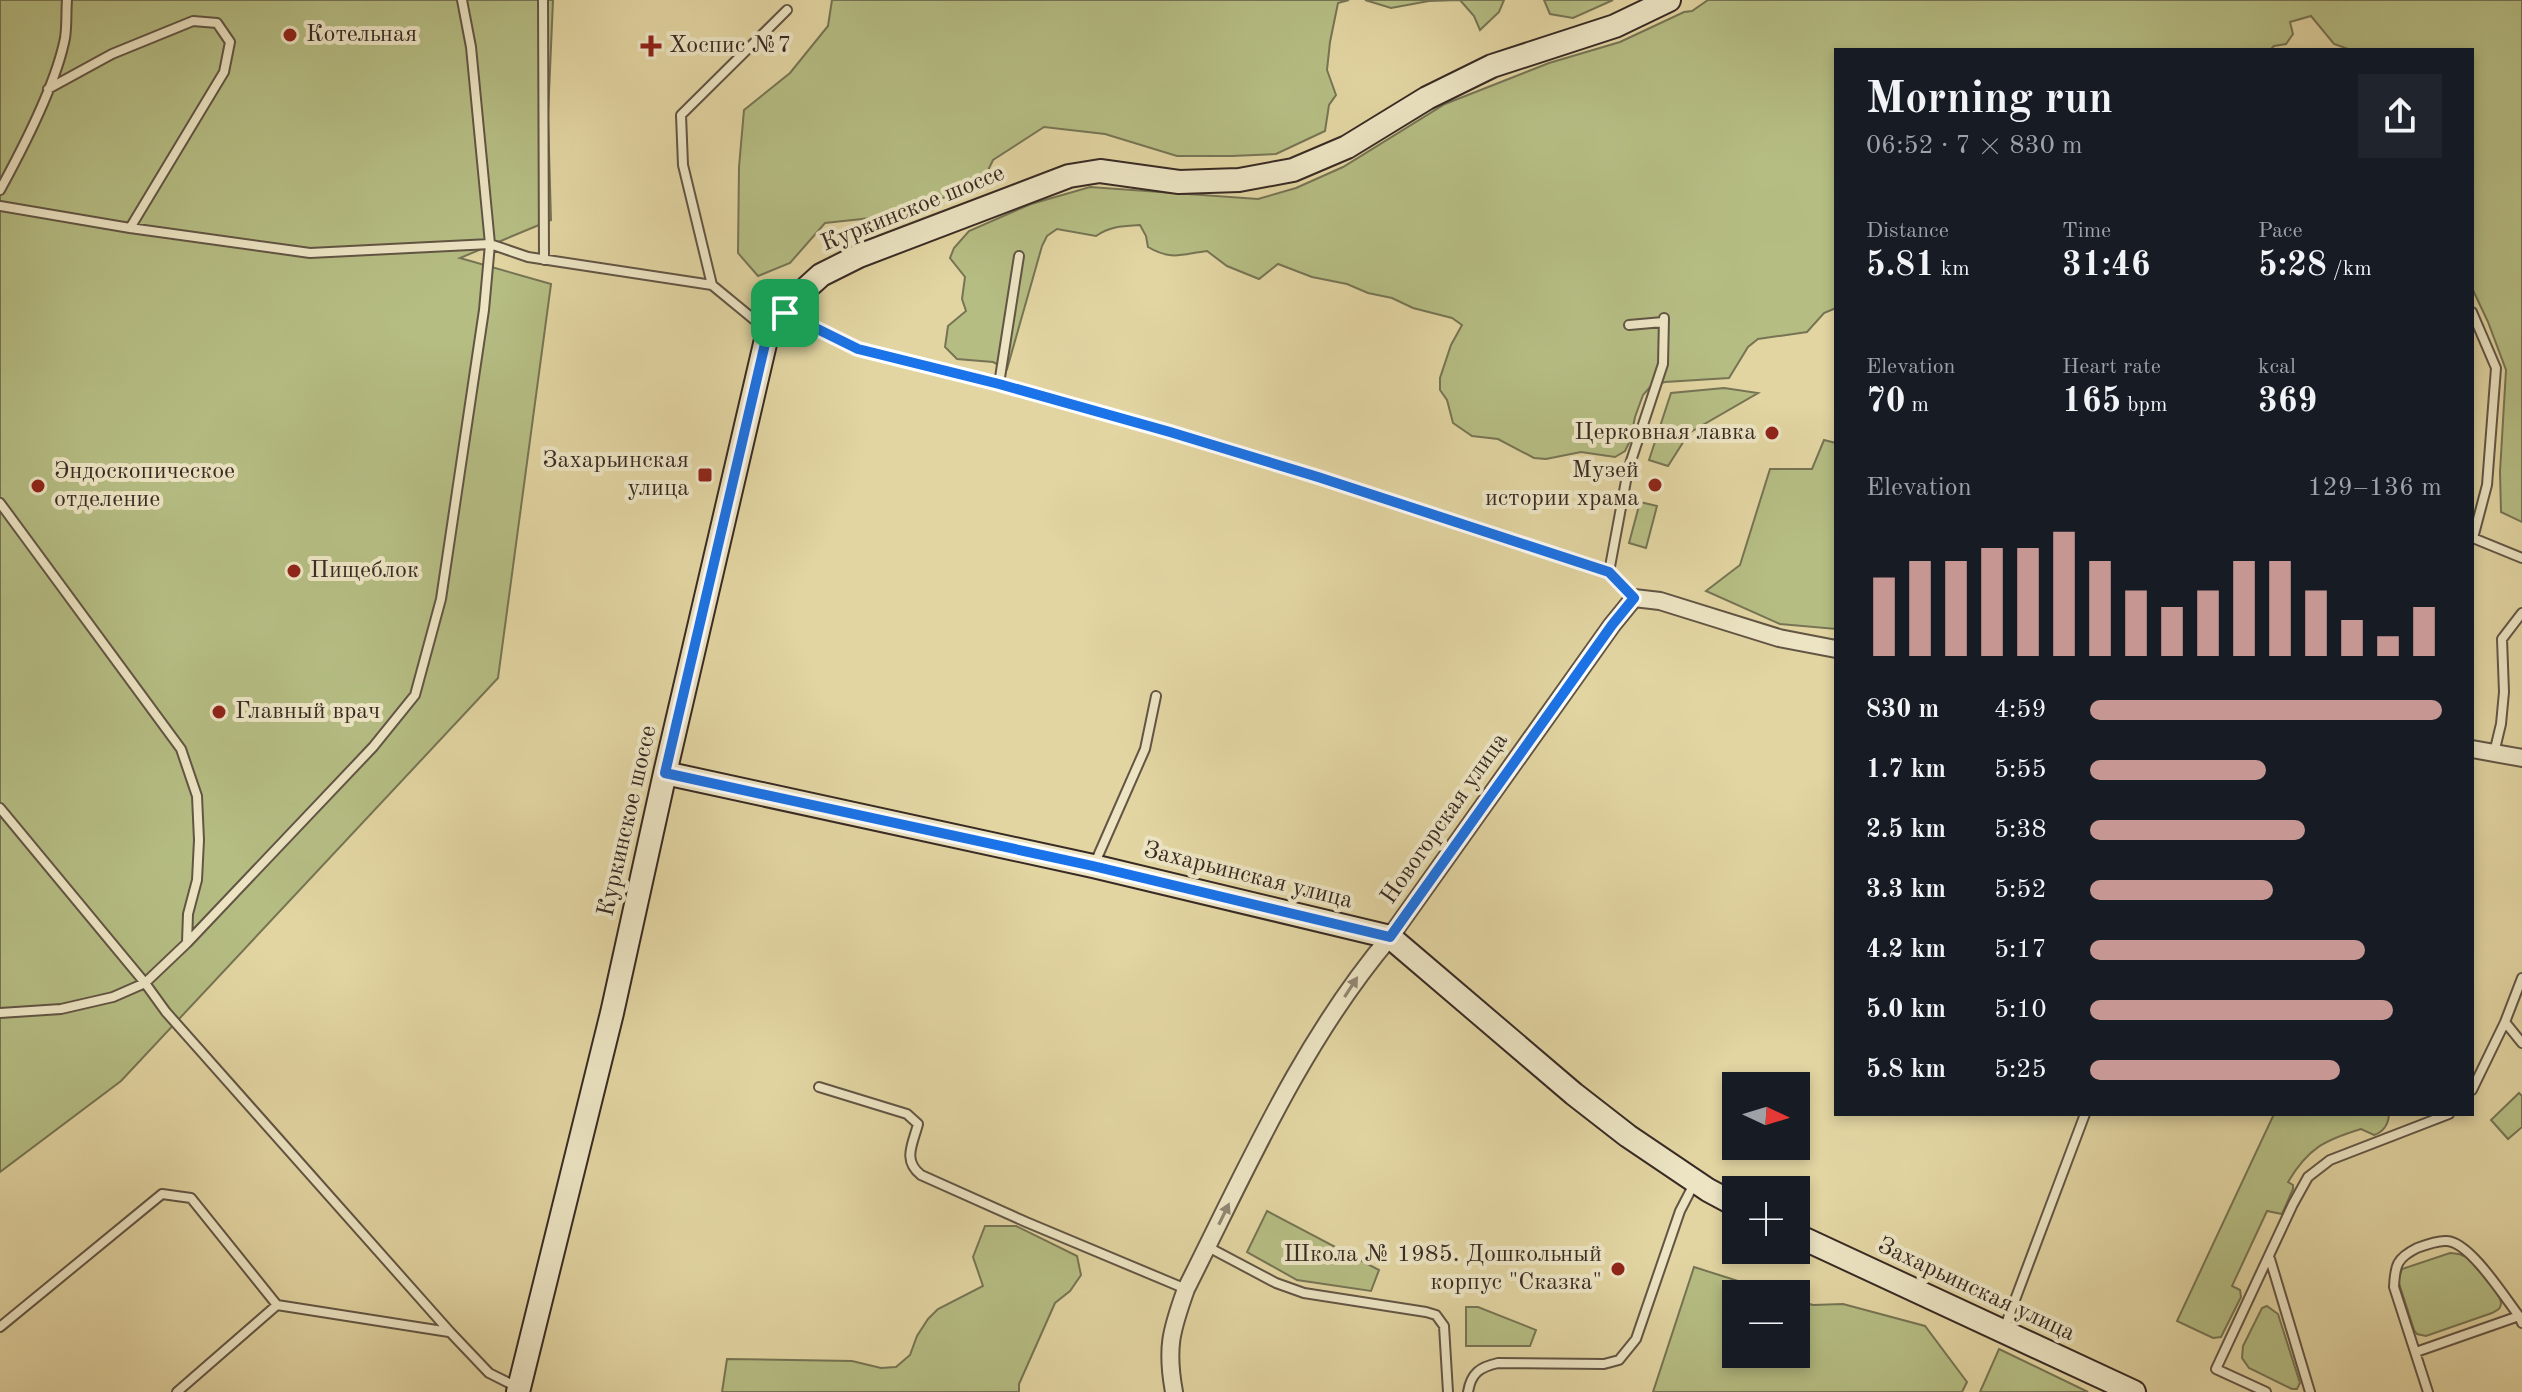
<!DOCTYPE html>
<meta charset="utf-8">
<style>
body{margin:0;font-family:"Old Standard TT",serif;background:#20242c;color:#f1f3f6;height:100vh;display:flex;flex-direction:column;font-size:30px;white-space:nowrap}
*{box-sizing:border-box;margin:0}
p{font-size:26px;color:#9ea1a6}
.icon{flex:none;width:44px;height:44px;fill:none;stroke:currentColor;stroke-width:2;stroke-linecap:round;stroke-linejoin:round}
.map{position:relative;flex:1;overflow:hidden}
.details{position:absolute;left:1834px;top:48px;width:640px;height:1068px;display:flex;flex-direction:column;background:#171b24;border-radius:0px;box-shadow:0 4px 12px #0003}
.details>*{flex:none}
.needle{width:52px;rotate:94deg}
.controls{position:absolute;left:1722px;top:1072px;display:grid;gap:16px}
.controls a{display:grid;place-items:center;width:88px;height:88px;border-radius:0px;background:#171b24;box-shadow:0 4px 12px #0003;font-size:40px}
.pin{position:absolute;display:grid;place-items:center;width:68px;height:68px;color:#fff;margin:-34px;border-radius:16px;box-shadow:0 4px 12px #0006}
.round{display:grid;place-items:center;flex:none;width:84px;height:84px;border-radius:0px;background:#20242c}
.overview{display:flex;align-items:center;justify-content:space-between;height:136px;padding:0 32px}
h1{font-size:44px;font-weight:700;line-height:60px}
.stats{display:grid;grid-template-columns:repeat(3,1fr);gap:12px;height:136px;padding:8px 32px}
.stats div{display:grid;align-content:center}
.stats b{font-size:34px;font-weight:700}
.stats small{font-size:22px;font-weight:400}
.stats p{font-size:22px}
.chart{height:224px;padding:16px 32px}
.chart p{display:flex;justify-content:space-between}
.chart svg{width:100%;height:144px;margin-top:8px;stroke:#c59692;stroke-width:6}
ul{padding:0 32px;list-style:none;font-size:26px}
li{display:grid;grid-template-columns:128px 96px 1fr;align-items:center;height:60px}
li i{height:20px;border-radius:10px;background:#c59692}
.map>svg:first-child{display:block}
.green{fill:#b5bd83;stroke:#767454;stroke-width:2}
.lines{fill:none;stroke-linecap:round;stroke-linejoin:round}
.lane-casing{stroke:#625544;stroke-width:12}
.street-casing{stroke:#625544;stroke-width:20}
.secondary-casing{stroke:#382a24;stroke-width:26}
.lane{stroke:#ece4c3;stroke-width:8}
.street{stroke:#ece4c3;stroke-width:16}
.secondary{stroke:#ece4c3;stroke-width:22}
.oneway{fill:#928774}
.route-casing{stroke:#fff;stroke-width:16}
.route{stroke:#1a73e8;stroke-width:10}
.poi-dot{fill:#8f2418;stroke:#ece4c3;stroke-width:3}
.labels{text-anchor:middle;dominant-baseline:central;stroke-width:8;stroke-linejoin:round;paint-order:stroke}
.poi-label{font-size:24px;fill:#382a24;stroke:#ece4c3;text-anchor:start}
.street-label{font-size:24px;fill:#382a24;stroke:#ece4c3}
</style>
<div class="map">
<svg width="2522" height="1392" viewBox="0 0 2522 1392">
<rect width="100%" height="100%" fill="#e2d5a2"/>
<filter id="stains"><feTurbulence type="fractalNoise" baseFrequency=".0025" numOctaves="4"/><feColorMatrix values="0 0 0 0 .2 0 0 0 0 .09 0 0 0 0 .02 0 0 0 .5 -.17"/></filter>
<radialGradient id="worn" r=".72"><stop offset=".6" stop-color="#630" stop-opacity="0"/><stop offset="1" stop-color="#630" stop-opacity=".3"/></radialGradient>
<path class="green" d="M0 0H553L548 117 551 220 460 258 551 284 498 678 121 1081 0 1172Z
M832 0H1349L1338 3 1330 42 1327 70 1336 95 1329 105 1325 131 1276 154 1232 156H1177L1105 134 1044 127 993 160 981 185 890 216 825 223 790 263 758 276 738 253 739 167 744 110 790 73 828 26Z
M1365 0H1504L1499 12 1480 30 1474 16 1460 0 1429 1 1391 8Z
M1544 0H1613L1573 18 1550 14Z
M1708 0H2522V522L2501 512 2500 472 2506 370 2488 322 2472 288V50H2351L2334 44 2311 16 2290 22 2293 34 2286 44 2274 46 2270 50H1836V308L1824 313 1807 332 1758 339 1748 347 1729 378 1665 382 1651 386 1643 395 1635 417 1630 441 1625 451 1615 457 1581 452 1546 459 1534 458 1498 439 1472 436 1453 423 1447 400 1440 390V378L1451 345 1462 325 1452 318 1413 308 1392 298 1368 293 1347 284 1312 277 1278 264 1259 279 1227 266 1207 251C1182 254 1172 261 1148 247L1146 236 1140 225C1123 226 1110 226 1096 236L1057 229 1047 236 1042 246 1007 369 993 362 957 359 945 347 948 326 966 311 962 299 965 277 950 258 954 248 969 231 1031 204 1090 187 1258 199 1296 188 1343 167 1445 104 1549 63 1620 42 1684 12 1692 11Z
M1724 388 1758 393 1689 433 1668 466 1649 460 1671 393Z
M1824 440 1836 443V629L1780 624 1706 591 1740 565 1770 469H1812Z
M1640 502 1657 506 1646 548 1629 543Z
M2519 1093 2522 1096V1127L2508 1139 2491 1120Z
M2274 1114 2389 1115C2388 1126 2383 1132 2374 1135L2361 1129C2325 1140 2308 1148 2288 1182L2293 1185V1189L2282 1214 2267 1211 2232 1286 2240 1290 2241 1297 2221 1337 2213 1338 2177 1321Z
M1267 1211 1379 1270 1371 1291 1297 1280 1247 1252Z
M985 1226H1016L1077 1256 1081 1275 1070 1291 1055 1303 1019 1384V1392H722L727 1359 852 1361 881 1368 896 1367 910 1355 917 1336 928 1319 938 1309 983 1286 973 1257Z
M2450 1253C2457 1254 2458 1253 2464 1256 2472 1261 2502 1294 2501 1304 2500 1310 2497 1310 2492 1313L2426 1336 2417 1334 2414 1330 2398 1280 2402 1269Z
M1694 1267 1779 1294H1736V1354H1796V1300L1813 1305 1843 1304 1925 1326 1967 1382 1962 1392H1653Z
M2267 1306 2278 1314 2300 1383 2297 1389H2292L2249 1368 2242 1358 2243 1346 2262 1308Z
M1466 1307H1478L1536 1330 1530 1346H1466Z
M1999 1349 2088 1392H1980Z"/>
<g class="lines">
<g class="lane-casing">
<path id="lane" d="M543 0 544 260
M48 89 112 54 193 21 217 23 230 42 224 72 130 228
M0 190C23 148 56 85 65 38 67 26 66 12 67 0
M0 206 130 228 310 253 490 244 528 257 712 285
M2472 312 2496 368 2487 485 2473 538 2522 558
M786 314 858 349 999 384 1170 432 1318 477 1609 572 1634 598
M1629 325 1663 322
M768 331 712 285 683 165 681 115 787 10
M999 384 1019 256
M0 503 181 749 197 796 199 840 197 880 188 914 187 942
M1609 572 1628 470 1663 364 1664 318
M2494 753 2501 724 2504 692 2502 639 2522 613
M0 808 145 983 166 1012 450 1332 489 1373 517 1387
M1094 865 1145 749 1156 696
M2522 978 2505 1022 2522 1043
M0 1013 61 1009 113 997 145 983 187 943 373 747 415 695 441 599 484 310 490 244 471 47 462 0
M819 1087 907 1114 918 1124C913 1144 902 1160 921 1175L1026 1222 1186 1289
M2472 1090 2505 1022
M1208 1247 1276 1283 1304 1293 1426 1312 1436 1315 1444 1326 1448 1392
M2270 1259 2310 1392
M0 1327 162 1194 191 1198 277 1305 449 1332
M2004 1329 2085 1114
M2416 1352 2519 1316
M177 1392 277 1305
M1468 1392C1471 1373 1480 1367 1498 1363L1604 1364 1619 1360 1636 1339 1680 1211 1695 1182
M2266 1392 2216 1369 2293 1204 2308 1177 2330 1160 2449 1114
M2428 1392 2394 1287C2395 1265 2397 1258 2417 1248 2425 1245 2438 1240 2447 1241 2470 1242 2505 1298 2519 1316L2522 1323"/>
</g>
<g class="street-casing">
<path id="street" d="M2472 749 2522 758
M1174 1392C1166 1348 1171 1331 1186 1289 1247 1168 1302 1041 1390 937L1612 625 1634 598 1660 601 1779 638 1836 649"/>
</g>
<g class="secondary-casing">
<path id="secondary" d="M665 773 1093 866 1390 937 1574 1094 1628 1136 1708 1190 1736 1205
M1796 1235 2134 1392
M518 1392 612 1013 665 773 768 331 800 294 821 275 859 256 1069 176 1100 171 1179 182 1239 180 1293 170 1347 147 1427 98 1492 66 1615 26 1669 0"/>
</g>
<use href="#lane" class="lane"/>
<use href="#street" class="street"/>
<use href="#secondary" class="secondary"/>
</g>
<defs><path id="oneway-solid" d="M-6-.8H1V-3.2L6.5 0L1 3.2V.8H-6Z" transform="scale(2)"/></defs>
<g class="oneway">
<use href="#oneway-solid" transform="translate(1351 987) rotate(-57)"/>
<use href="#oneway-solid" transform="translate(1224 1214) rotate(-64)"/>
</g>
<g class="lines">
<g class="route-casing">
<path id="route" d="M785 313 858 349 999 384 1170 432 1318 477 1609 572 1634 598 1612 625 1390 937 1093 866 665 773 768 331Z"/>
</g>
<use href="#route" class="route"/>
</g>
<g class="poi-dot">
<circle cx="290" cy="35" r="8"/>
<path d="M647 34h8v8h8v8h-8v8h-8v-8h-8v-8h8z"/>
<circle cx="1772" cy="433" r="8"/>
<rect x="697" y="467" width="16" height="16" rx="4"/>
<circle cx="1655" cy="485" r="8"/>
<circle cx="38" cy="486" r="8"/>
<circle cx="294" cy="571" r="8"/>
<circle cx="219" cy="712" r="8"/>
<circle cx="1618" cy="1269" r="8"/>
</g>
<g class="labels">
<g class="poi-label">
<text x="306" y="35">Котельная</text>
<text x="669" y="46">Хоспис №7</text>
<text x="1756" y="433" text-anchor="end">Церковная лавка</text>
<text x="689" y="461" text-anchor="end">Захарьинская<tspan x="689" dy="28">улица</tspan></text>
<text x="1639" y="471" text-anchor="end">Музей<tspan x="1639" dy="28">истории храма</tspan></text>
<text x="54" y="472">Эндоскопическое<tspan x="54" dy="28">отделение</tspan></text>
<text x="310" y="571">Пищеблок</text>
<text x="235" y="712">Главный врач</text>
<text x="1602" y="1255" text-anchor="end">Школа № 1985. Дошкольный<tspan x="1602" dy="28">корпус "Сказка"</tspan></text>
</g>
<g class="street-label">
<text transform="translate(913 209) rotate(-22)">Куркинское шоссе</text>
<text transform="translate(1445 819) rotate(-55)">Новогорская улица</text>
<text transform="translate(628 821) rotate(-77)">Куркинское шоссе</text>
<text transform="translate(1248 876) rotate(14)">Захарьинская улица</text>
<text transform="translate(1976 1290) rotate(25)">Захарьинская улица</text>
</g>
</g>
<rect width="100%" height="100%" filter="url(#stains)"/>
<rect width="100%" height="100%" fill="url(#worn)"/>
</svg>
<div class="controls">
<a><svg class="needle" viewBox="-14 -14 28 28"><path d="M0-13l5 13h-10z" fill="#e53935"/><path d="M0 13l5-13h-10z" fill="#9ea1a6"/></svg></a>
<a>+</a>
<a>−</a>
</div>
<div class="pin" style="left:785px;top:313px;background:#1e9e55"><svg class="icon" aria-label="arrive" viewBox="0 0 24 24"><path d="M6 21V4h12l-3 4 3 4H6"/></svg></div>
<section class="details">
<div class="overview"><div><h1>Morning run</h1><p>06:52 · 7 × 830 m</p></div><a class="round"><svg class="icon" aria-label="share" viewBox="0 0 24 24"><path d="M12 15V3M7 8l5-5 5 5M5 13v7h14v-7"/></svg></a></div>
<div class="stats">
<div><p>Distance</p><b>5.81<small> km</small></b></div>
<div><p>Time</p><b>31:46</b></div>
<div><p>Pace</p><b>5:28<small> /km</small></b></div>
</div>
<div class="stats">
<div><p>Elevation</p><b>70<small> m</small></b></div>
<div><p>Heart rate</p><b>165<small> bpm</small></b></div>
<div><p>kcal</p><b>369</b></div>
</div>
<div class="chart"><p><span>Elevation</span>129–136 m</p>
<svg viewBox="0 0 160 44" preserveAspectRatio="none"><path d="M5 44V20M15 44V15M25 44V15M35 44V11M45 44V11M55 44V6M65 44V15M75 44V24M85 44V29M95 44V24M105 44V15M115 44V15M125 44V24M135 44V33M145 44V38M155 44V29"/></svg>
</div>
<ul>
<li><b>830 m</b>4:59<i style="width:100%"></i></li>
<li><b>1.7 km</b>5:55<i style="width:50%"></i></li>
<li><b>2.5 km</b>5:38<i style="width:61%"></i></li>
<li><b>3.3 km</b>5:52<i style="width:52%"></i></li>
<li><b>4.2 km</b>5:17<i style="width:78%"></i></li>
<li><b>5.0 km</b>5:10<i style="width:86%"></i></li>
<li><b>5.8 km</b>5:25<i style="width:71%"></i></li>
</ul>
</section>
</div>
